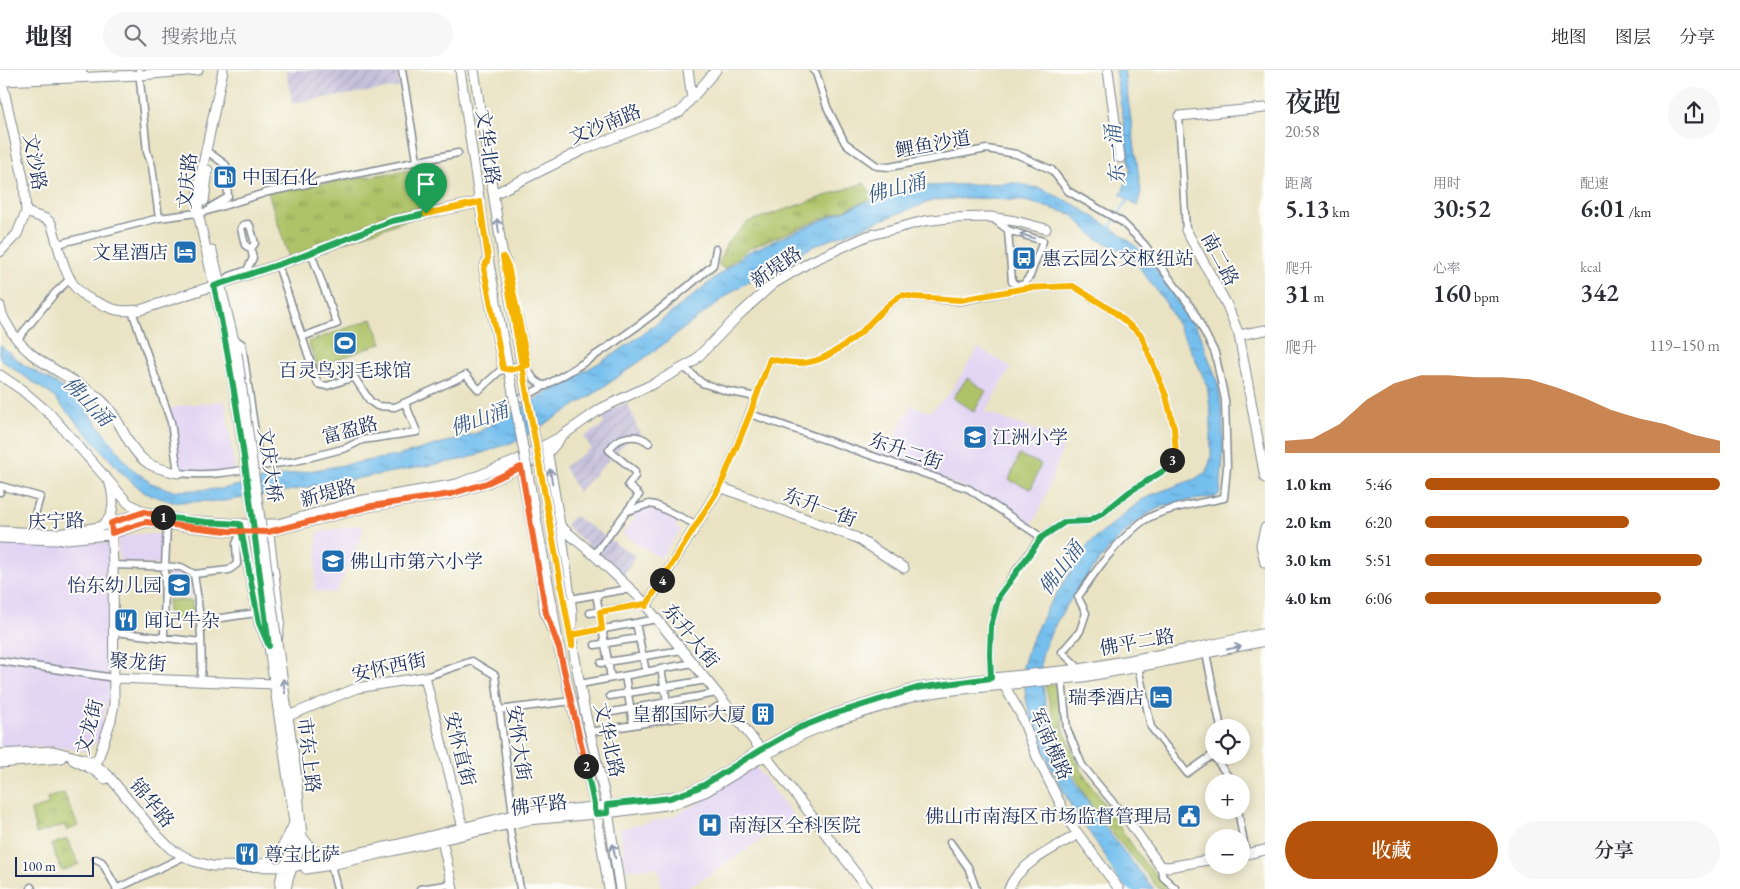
<!DOCTYPE html>
<html lang="zh">
<meta charset="utf-8">
<style>
body{margin:0;font-family:"EB Garamond","Noto Serif SC",serif;background:#f7f7f7;color:#2b2b33;height:100vh;display:flex;flex-direction:column;font-size:19px;white-space:nowrap}
*{box-sizing:border-box;margin:0}
p{font-size:16px;color:#7c7c81}
.icon{flex:none;width:28px;height:28px;fill:none;stroke:currentColor;stroke-width:2;stroke-linecap:round;stroke-linejoin:round}
.map{position:relative;flex:1;overflow:hidden}
.panel{display:flex;flex-direction:column;background:#fff;width:475px}
.panel>*{flex:none}
.fabs{position:absolute;left:1205px;top:649px;display:grid;gap:10px}
.fabs a{display:grid;place-items:center;width:45px;height:45px;border-radius:50%;background:#fff;box-shadow:0 2px 12px #0003;font-size:25px}
.scale{position:absolute;left:15px;bottom:12px;width:79px;box-sizing:border-box;padding-left:5px;border:2px solid #1b2f5e;border-top:0;font-size:14px;line-height:18px;white-space:nowrap;color:#1b2f5e;-webkit-text-stroke:4px #fdfcf7;paint-order:stroke}
.pin{position:absolute;display:grid;place-items:center;width:42px;height:42px;color:#fff;margin:-51px -21px;border-radius:50% 50% 50% 0;rotate:-45deg;box-shadow:0 0 5px #0007}
.pin .icon{rotate:45deg}
.km{position:absolute;width:25px;height:25px;margin:-12px;border-radius:50%;background:#222;color:#fff;font-size:14px;line-height:25px;text-align:center}
.round{display:grid;place-items:center;flex:none;width:52px;height:52px;border-radius:26px;background:#f7f7f7}
.summary{display:flex;align-items:center;justify-content:space-between;height:85px;padding:0 20px}
h1{font-size:28px;font-weight:600;line-height:38px}
.stats{display:grid;grid-template-columns:repeat(3,1fr);gap:8px;height:85px;padding:5px 20px}
.stats div{display:grid;align-content:center}
.stats b{font-size:25px;font-weight:600}
.stats small{font-size:14px;font-weight:400}
.stats p{font-size:14px}
.chart{height:140px;padding:10px 20px}
.chart p{display:flex;justify-content:space-between}
.chart svg{width:100%;height:90px;margin-top:5px;fill:#b45309;opacity:.7}
.primary-button{display:flex;gap:10px;margin-top:auto;padding:10px 20px}
.primary-button a{flex:1;height:58px;border-radius:30px;background:#b45309;color:#fff;font-size:20px;font-weight:600;line-height:58px;text-align:center}
.primary-button a+a{background:#f7f7f7;color:#2b2b33}
ul{padding:0 20px;list-style:none;font-size:16px}
li{display:grid;grid-template-columns:80px 60px 1fr;align-items:center;height:38px}
li i{height:12px;border-radius:6px;background:#b45309}
header{display:flex;align-items:center;gap:30px;box-sizing:border-box;height:70px;padding:0 25px;background:#fff;border-bottom:1px solid #e1e1e2}
header strong{font-size:24px}
nav{display:flex;gap:28px;margin-inline-start:auto;font-size:18px}
.search{width:350px;height:45px;background:#f7f7f7;display:flex;align-items:center;gap:12px;box-sizing:border-box;padding:0 18px;border-radius:28px;color:#7c7c81;font-size:19px}
main{display:flex;flex:1;min-height:0}
.map>svg:first-child{display:block}
.built{fill:#e2d4f3}
.industrial{fill:url(#industrial-furrows)}
.grass{fill:url(#grass-tufts);stroke:#647963}
.pitch{fill:#aec368;stroke:#647963}
.water{fill:url(#water-ripples);stroke:#4877a6}
.lines{fill:none;stroke-linecap:round;stroke-linejoin:round}
.stream{stroke:#75bfee;stroke-width:2}
.river{stroke:#75bfee;stroke-width:10}
.street-casing{stroke:#828990;stroke-width:9}
.secondary-casing{stroke:#828990;stroke-width:11}
.street{stroke:#fff;stroke-width:6}
.secondary{stroke:#fff;stroke-width:9}
.secondary-bridge-casing{stroke:#828990;stroke-width:11;stroke-linecap:butt}
.secondary-bridge{stroke:#fff;stroke-width:9}
.oneway{stroke:#8d97ae}
.split-1-casing{stroke:#fff;stroke-width:10}
.split-2-casing{stroke:#fff;stroke-width:10}
.split-3-casing{stroke:#fff;stroke-width:10}
.split-4-casing{stroke:#fff;stroke-width:10}
.split-5-casing{stroke:#fff;stroke-width:10}
.split-1{stroke:#22a559;stroke-width:6}
.split-2{stroke:#f0652b;stroke-width:6}
.split-3{stroke:#22a559;stroke-width:6}
.split-4{stroke:#f5b400;stroke-width:6}
.split-5{stroke:#f5b400;stroke-width:6}
.labels{text-anchor:middle;dominant-baseline:central;stroke-width:4;stroke-linejoin:round;paint-order:stroke}
.street-label{font-size:19px;fill:#1b2f5e;stroke:#fdfcf7}
.poi-label{font-size:19px;fill:#1b2f5e;stroke:#fdfcf7;text-anchor:start}
.water-label{font-size:20px;font-style:italic;fill:#365a89;stroke:#fdfcf7}
</style>
<header>
<strong>地图</strong>
<div class="search"><svg class="icon" aria-label="search" viewBox="0 0 24 24"><circle cx="10" cy="10" r="6"/><path d="M15 15l6 6"/></svg>搜索地点</div>
<nav><a>地图</a><a>图层</a><a>分享</a></nav>
</header>
<main>
<div class="map">
<svg width="1265" height="819" viewBox="0 0 1265 819">
<defs>
<pattern id="industrial-furrows" width="10" height="10" patternUnits="userSpaceOnUse" patternTransform="scale(1.25)"><rect width="10" height="10" fill="#c5c0da"/><path d="M-1 1l2-2M0 10L10 0M9 11l2-2" fill="none" stroke="#a9a5be"/></pattern>
<pattern id="grass-tufts" width="24" height="20" patternUnits="userSpaceOnUse" patternTransform="scale(1.25)"><rect width="24" height="20" fill="#aec368"/><path d="M3 7l-1-3M5 7V3M7 7l1-3M15 17l-1-3M17 17v-4M19 17l1-3" fill="none" stroke="#8d9f59"/></pattern>
<pattern id="water-ripples" width="26" height="14" patternUnits="userSpaceOnUse" patternTransform="scale(1.25)"><rect width="26" height="14" fill="#75bfee"/><path d="M2 4q2-2 4 0t4 0M15 11q2-2 4 0t4 0" fill="none" stroke="#5f9cc4"/></pattern>
</defs>
<rect width="100%" height="100%" fill="#fdfcf7"/>
<filter id="ink" filterUnits="userSpaceOnUse"><feTurbulence type="fractalNoise" baseFrequency=".02" numOctaves="2"/><feDisplacementMap in="SourceGraphic" scale="10" xChannelSelector="R" yChannelSelector="G"/><feConvolveMatrix kernelMatrix="1 2 1 2 8 2 1 2 1" color-interpolation-filters="sRGB"/></filter>
<filter id="wash" filterUnits="userSpaceOnUse"><feTurbulence type="fractalNoise" baseFrequency=".0096" numOctaves="4" result="noise"/><feDisplacementMap in="SourceGraphic" scale="20" xChannelSelector="R" yChannelSelector="G"/><feGaussianBlur stdDeviation="1.12" result="paint"/><feColorMatrix in="noise" values="0 0 0 0 0 0 0 0 0 0 0 0 0 0 0 0 0 1.4 0 .05"/><feComposite in="paint" operator="in"/></filter>
<g filter="url(#wash)">
<rect width="100%" height="100%" fill="#e9e3c3"/>
<path class="built" d="M978 278 1011 297 985 342 1060 369 1062 381 1040 440 1029 459 969 419 874 386 884 365 894 369 911 335 930 342 948 325Z
M225 331 235 402 178 403 166 339 186 335Z
M650 436 679 450 676 457 681 460 660 488 622 464 635 448 629 443Z
M361 455 363 462 336 523 314 521 318 462Z
M135 464H164L162 495 120 492 117 469Z
M0 472 56 474 110 472 111 613 99 670 87 681 55 677H0Z
M168 502 181 503 189 509 192 520 190 528 168 527Z
M755 696 795 747 698 812 683 819H662L658 797 626 800 620 759 655 751 675 745 701 732Z"/>
<path class="industrial" d="M286 0H397L399 17 292 33Z
M627 332 640 364 627 371 578 422 564 397 591 378 584 367 604 354 602 344Z
M574 446 635 486 623 506 565 455Z"/>
<path class="grass" d="M411 100 421 145 290 191 268 122Z
M864 113 873 126 868 130 748 179 724 199 718 194 727 173 748 152Z
M168 530 192 531 194 552 168 550Z
M1058 614 1063 659 1081 700 1145 794 1172 819H1159L1116 768 1086 728 1061 677 1045 615Z
M64 723 78 756 67 761 64 755 36 764 31 740 48 735 47 728Z
M67 769 79 794 62 801 51 775Z"/>
<path class="pitch" d="M372 249 382 273 318 297 308 272Z
M967 308 986 321 974 342 953 328Z
M1019 385 1041 394 1031 419 1009 410Z"/>
<path class="water" d="M1115 0H1124L1141 122 1137 136 1120 124 1122 123 1130 100 1123 47Z
M1015 113 1042 119 1075 135 1119 163 1138 178 1157 200 1199 262 1218 314 1223 350V389L1220 423 1216 427C1201 429 1186 430 1171 434 1136 443 1110 477 1089 504 1071 528 1048 560 1041 590 1040 598 1042 608 1043 616 1050 693 1107 762 1154 819H1133L1104 784 1071 736 1049 693 1034 659 1026 629 1023 596 1030 573 1046 540 1089 474 1140 431 1154 424 1195 409 1207 401 1211 388V345L1207 315 1192 282 1166 233 1131 186 1096 168 1071 144 1026 131 974 128 934 130 816 175 772 197 733 221 649 285 592 325 519 370 465 389 293 420 224 431 172 432 145 423 122 403 53 326 0 289V275L24 295 65 319 79 330 130 397 151 413 173 421 222 419 275 407 401 385 477 363 616 283 666 247 746 183 860 134 921 116Z"/>
<g class="lines">
<path class="stream" d="M1117 147 1129 128
M1109 159 1114 151"/>
<path class="river" d="M1111 789 1123 809 1137 819"/>
</g>
</g>
<g filter="url(#ink)">
<g class="lines">
<g class="street-casing">
<path id="street" d="M139 0 147 82 152 96 159 148
M402 0 426 144
M813 0 816 3 827 37 845 73 877 96 889 97 987 79 1016 84 1052 100 1068 121 1122 152 1144 174 1193 240 1215 283 1225 330 1227 397 1224 428C1201 433 1162 438 1143 451 1117 471 1096 500 1078 527L1086 543 1080 561 1062 582 1080 599
M1179 46 1186 160
M211 84 226 95 228 127 211 137
M991 147 1008 160 1043 171 1030 206 1023 215H1017L1012 212 1008 160
M58 174 159 148 204 142 268 122 458 83
M278 195 318 314 327 316 354 307 370 331 377 336 395 337 466 305 479 320 503 298
M224 211 230 206 247 200 253 188 251 179 255 173 250 156 248 154 243 155 241 158 245 175 251 179
M132 241 171 352 178 403C207 406 231 403 260 396L242 274 233 268
M302 267 337 254 311 183
M17 270 55 223 71 208
M527 295C530 306 535 313 546 316
M684 297 702 313 727 321 756 327 720 417
M756 327 770 289C785 292 804 296 820 289 835 283 859 266 870 253 881 242 888 233 902 225L914 227 960 231 1027 218 1073 216 1113 241 1141 265 1166 326 1174 358 1176 384 1168 398 1129 422 1102 444 1088 451 1065 452 1041 467 1013 505 999 526 991 556 990 584 991 608
M522 328C591 293 655 246 713 195L716 179
M750 344 969 419 1041 467
M260 396 296 391 346 378 362 370 417 362 405 333
M0 422 1 416 40 427 30 462
M628 441 649 434 655 435 697 455
M594 485 639 425 628 415 635 406V401L610 381 609 380C617 366 637 362 649 373
M113 495 181 497 194 504C200 539 203 576 201 612
M194 504 229 500 237 494 236 474 241 462
M596 524 611 608
M570 529 622 520H632
M590 543 645 534
M200 551 256 543
M636 553 646 602
M114 562 201 572
M572 565 657 549
M164 568 165 497 167 454
M595 575 639 568
M1206 583 1221 658
M0 591 115 608
M601 593 682 580
M1138 597 1151 657 1187 703 1214 684
M661 599 670 648
M625 606 633 654
M425 607 472 591 495 605 513 745
M1062 610 1067 659 1082 695 1130 753
M580 614 693 593
M610 626 707 610
M499 640 572 631
M612 642 717 623
M590 662 706 643 725 633
M1213 685 1232 712
M1238 740 1246 784
M509 754 520 819
M950 772 968 797 976 819
M96 789 102 792 117 819
M331 795 337 819
M1160 796 1163 807 1176 819
M31 817 32 819
M116 819 181 788
M420 819 452 814"/>
</g>
<g class="secondary-casing">
<path id="secondary" d="M223 0 199 114 198 143 229 284
M460 0 488 188 484 199 503 298 506 300 527 295 518 248
M474 0 503 187 506 192
M688 0 692 28
M1108 0 1120 88
M2 2 82 0
M2 11 140 5 198 0
M1179 46 1265 38
M494 124 583 80 680 42 716 0
M204 131 208 100
M26 142 46 149 51 153C58 172 63 203 76 218 82 225 91 230 99 233 115 241 122 242 140 240L295 189 392 151 480 132
M1186 160 1227 235 1239 265 1265 408
M212 181 237 283
M0 182 17 164 26 142 24 112 2 11V0
M0 236C1 243 3 248 7 254 28 295 68 301 101 330 121 347 126 379 149 394 158 399 168 401 178 403
M1239 265 1265 260
M0 305 22 320 51 345 128 433 144 442 181 450 239 454H278L358 431 457 414 515 391 560 367 602 338 655 313 693 292 741 243 773 214 810 192 867 166 924 151 949 148 990 147 1015 151 1046 159
M547 380 562 466 572 542V555
M520 392 539 495 545 543 552 560
M103 455C116 445 114 428 110 414
M560 456 594 485 639 527 725 633 868 819
M241 457 259 553 269 576 295 759C296 783 279 797 280 819
M268 457 280 551 277 572 296 702 302 767 300 778 288 809 286 819
M1265 458 1261 475 1265 493
M0 461 58 464 99 457 144 442
M0 468 56 470 108 465 146 452 227 461 268 462 372 436 451 424 487 413 547 384 559 370
M564 529 585 642 607 735 620 819
M552 534 559 578 595 736 609 819
M646 536 720 417 857 468 904 498
M115 608 275 614
M1004 615 1021 645 1037 687 1070 753 1119 819
M288 646 357 618 425 607 463 758
M0 684 53 681 91 691 108 705 158 766 171 779 193 791 212 796 292 797 395 775 513 745 644 732 678 726 705 715 760 680 799 658 834 644 917 618 974 610 1080 599 1196 578 1265 563
M73 690 92 699 105 709
M0 693 61 688
M95 698 111 650 114 634 113 495 111 453
M1130 753 1160 796 1168 797 1214 789
M302 767 313 780 335 786
M442 770 453 819
M1241 785 1265 780
M259 795C278 789 287 770 294 753
M306 799 331 795 528 750 607 743 673 734 707 721 764 686 804 664 836 651 915 626 944 621 1083 607 1138 597 1265 571
M1009 819C1017 794 1057 777 1078 764"/>
</g>
<use href="#street" class="street"/>
<use href="#secondary" class="secondary"/>
<g class="secondary-bridge-casing">
<path id="secondary-bridge" d="M503 187 523 304 564 529
M488 188 552 534
M237 283 277 572
M229 284 251 432 269 576"/>
</g>
<use href="#secondary-bridge" class="secondary-bridge"/>
</g>
<defs><path id="oneway-shaft" d="M-6 0H5M1.5-3L5.5 0L1.5 3" fill="none" stroke-width="1.6" stroke-linecap="round" stroke-linejoin="round" transform="scale(1.25)"/></defs>
<g class="oneway">
<use href="#oneway-shaft" transform="translate(498 156) rotate(-99)"/>
<use href="#oneway-shaft" transform="translate(1027 166) rotate(-163)"/>
<use href="#oneway-shaft" transform="translate(551 406) rotate(-100)"/>
<use href="#oneway-shaft" transform="translate(1234 578) rotate(-12)"/>
<use href="#oneway-shaft" transform="translate(284 616) rotate(-98)"/>
<use href="#oneway-shaft" transform="translate(614 781) rotate(-100)"/>
</g>
</g>
<g class="lines" filter="url(#ink)">
<g class="split-1-casing">
<path id="split-1" d="M163 447 206 452 240 454 259 553 269 576C253 455 240 335 214 216L295 189 392 151 426 144"/>
</g>
<g class="split-2-casing">
<path id="split-2" d="M163 447 144 442 111 453 112 463 146 452 227 461 268 462 372 436 451 424 487 413 521 397 546 543 559 578 586 696"/>
</g>
<g class="split-3-casing">
<path id="split-3" d="M586 696 596 744 607 743V735L670 728 690 721 704 715 760 680 799 658 834 644 917 618 991 608 990 584 991 556 999 526 1042 467 1065 452 1088 451 1102 444 1129 422 1168 398 1172 390"/>
</g>
<g class="split-4-casing">
<path id="split-4" d="M662 510 720 417 750 344 770 289C785 292 804 296 820 289 835 283 859 266 870 253 881 242 888 233 902 225L914 227 960 230 1027 218 1073 216 1113 241 1141 265 1166 326 1174 358 1176 384 1172 390"/>
</g>
<g class="split-5-casing">
<path id="split-5" d="M426 144 480 132 488 188 484 199 503 298C510 302 520 297 528 295L508 196 503 187C525 317 549 446 572 576V565L602 559 600 542 645 534 646 536 662 510"/>
</g>
<use href="#split-1" class="split-1"/>
<use href="#split-2" class="split-2"/>
<use href="#split-3" class="split-3"/>
<use href="#split-4" class="split-4"/>
<use href="#split-5" class="split-5"/>
</g>
<defs>
<g id="fuel-square" transform="scale(1.25)"><rect x="-9" y="-9" width="18" height="18" rx="4" fill="#1f6fb2" stroke="#fdfcf7"/><path d="M-5.5-6h7V0h2V4h1.3V-2.5L3-4.5l.8-.8L6-3V5H2.5V1h-1V6h-7ZM-4.2-4.7v3.2H.2V-4.7Z" fill="#fff"/></g>
<g id="hotel-square" transform="scale(1.25)"><rect x="-9" y="-9" width="18" height="18" rx="4" fill="#1f6fb2" stroke="#fdfcf7"/><path d="M-6-4.5h1.5V1H6V5H4.5V3h-9V5H-6ZM-4 0a1.8 1.8 0 1 1 3.6 0ZM.5 0V-2.5h3Q6-2.5 6 0Z" fill="#fff"/></g>
<g id="bus-square" transform="scale(1.25)"><rect x="-9" y="-9" width="18" height="18" rx="4" fill="#1f6fb2" stroke="#fdfcf7"/><path d="M-5-6H5V4H4V6H2V4H-2V6H-4V4H-5ZM-3.5-4V0h7V-4ZM-3.5 1.2v1.5H-2V1.2ZM2 1.2v1.5H3.5V1.2Z" fill="#fff"/></g>
<g id="stadium-square" transform="scale(1.25)"><rect x="-9" y="-9" width="18" height="18" rx="4" fill="#1f6fb2" stroke="#fdfcf7"/><path d="M0-5a6.5 5 0 1 0 0 10a6.5 5 0 1 0 0-10ZM-3.5-1.8h7v3.6h-7Z" fill="#fff"/></g>
<g id="school-square" transform="scale(1.25)"><rect x="-9" y="-9" width="18" height="18" rx="4" fill="#1f6fb2" stroke="#fdfcf7"/><path d="M0-5L7-2L0 1L-7-2ZM-4 1L0 2.5L4 1V4Q0 6-4 4Z" fill="#fff"/></g>
<g id="restaurant-square" transform="scale(1.25)"><rect x="-9" y="-9" width="18" height="18" rx="4" fill="#1f6fb2" stroke="#fdfcf7"/><path d="M-5-6h1v4h1v-4h1v4h1v-4h1v5L-1.5 .5V6h-2V.5L-5-1ZM5-6V6H3V1.5H1.5Q1.5-4 5-6Z" fill="#fff"/></g>
<g id="building-square" transform="scale(1.25)"><rect x="-9" y="-9" width="18" height="18" rx="4" fill="#1f6fb2" stroke="#fdfcf7"/><path d="M-4-6H4V6H1V3H-1V6H-4ZM-2.5-4.3h1.7v1.8h-1.7ZM.8-4.3h1.7v1.8H.8ZM-2.5-1h1.7V.8h-1.7ZM.8-1h1.7V.8H.8Z" fill="#fff"/></g>
<g id="civic-square" transform="scale(1.25)"><rect x="-9" y="-9" width="18" height="18" rx="4" fill="#1f6fb2" stroke="#fdfcf7"/><path d="M-.6-6.5H3V-4.5H.6V-3L4-1V1h2V6H-6V1h2V-1L-.6-3ZM-1.2 2.5V6h2.4V2.5Z" fill="#fff"/></g>
<g id="hospital-square" transform="scale(1.25)"><rect x="-9" y="-9" width="18" height="18" rx="4" fill="#1f6fb2" stroke="#fdfcf7"/><path d="M-5-5h3v3.5h4V-5h3V5h-3V1.5h-4V5h-3Z" fill="#fff"/></g>
</defs>
<g fill-rule="evenodd">
<use href="#fuel-square" x="225" y="107"/>
<use href="#hotel-square" x="185" y="182"/>
<use href="#bus-square" x="1024" y="188"/>
<use href="#stadium-square" x="345" y="273"/>
<use href="#school-square" x="975" y="367"/>
<use href="#school-square" x="333" y="491"/>
<use href="#school-square" x="179" y="515"/>
<use href="#restaurant-square" x="126" y="550"/>
<use href="#hotel-square" x="1161" y="627"/>
<use href="#building-square" x="763" y="644"/>
<use href="#civic-square" x="1189" y="746"/>
<use href="#hospital-square" x="710" y="755"/>
<use href="#restaurant-square" x="247" y="784"/>
</g>
<g class="labels">
<g class="street-label">
<text transform="translate(605 54) rotate(-22)">文沙南路</text>
<text transform="translate(933 74) rotate(-10)">鲤鱼沙道</text>
<text transform="translate(488 77) rotate(82)">文华北路</text>
<text transform="translate(35 92) rotate(80)">文沙路</text>
<text transform="translate(187 111) rotate(-84)">文庆路</text>
<text transform="translate(1220 189) rotate(62)">南二路</text>
<text transform="translate(776 197) rotate(-34)">新堤路</text>
<text transform="translate(350 360) rotate(-15)">富盈路</text>
<text transform="translate(906 381) rotate(19)">东升二街</text>
<text transform="translate(270 395) rotate(82)">文庆大桥</text>
<text transform="translate(328 423) rotate(-15)">新堤路</text>
<text transform="translate(820 437) rotate(21)">东升一街</text>
<text transform="translate(56 451) rotate(-2)">庆宁路</text>
<text transform="translate(691 566) rotate(51)">东升大街</text>
<text transform="translate(1137 572) rotate(-10)">佛平二路</text>
<text transform="translate(138 592) rotate(4)">聚龙街</text>
<text transform="translate(389 597) rotate(-12)">安怀西街</text>
<text transform="translate(89 657) rotate(-75)">文龙街</text>
<text transform="translate(609 670) rotate(77)">文华北路</text>
<text transform="translate(519 673) rotate(82)">安怀大街</text>
<text transform="translate(1051 674) rotate(66)">军南横路</text>
<text transform="translate(460 679) rotate(76)">安怀直街</text>
<text transform="translate(309 685) rotate(83)">市东上路</text>
<text transform="translate(152 733) rotate(50)">锦华路</text>
<text transform="translate(539 735) rotate(-7)">佛平路</text>
</g>
<g class="poi-label">
<text x="242" y="107">中国石化</text>
<text x="168" y="182" text-anchor="end">文星酒店</text>
<text x="1042" y="188">惠云园公交枢纽站</text>
<text x="345" y="300" text-anchor="middle">百灵鸟羽毛球馆</text>
<text x="992" y="367">江洲小学</text>
<text x="350" y="491">佛山市第六小学</text>
<text x="162" y="515" text-anchor="end">怡东幼儿园</text>
<text x="144" y="550">闻记牛杂</text>
<text x="1144" y="627" text-anchor="end">瑞季酒店</text>
<text x="746" y="644" text-anchor="end">皇都国际大厦</text>
<text x="1172" y="746" text-anchor="end">佛山市南海区市场监督管理局</text>
<text x="728" y="755">南海区全科医院</text>
<text x="264" y="784">尊宝比萨</text>
</g>
<g class="water-label">
<text transform="translate(1115 85) rotate(-95)">东一涌</text>
<text transform="translate(896 118) rotate(-15)">佛山涌</text>
<text transform="translate(88 331) rotate(46)">佛山涌</text>
<text transform="translate(479 349) rotate(-20)">佛山涌</text>
<text transform="translate(1061 498) rotate(-53)">佛山涌</text>
</g>
</g>
</svg>
<div class="fabs">
<a><svg class="icon" aria-label="locate" viewBox="0 0 24 24"><circle cx="12" cy="12" r="6"/><path d="M12 2v4M12 18v4M2 12h4M18 12h4"/></svg></a>
<a>+</a>
<a>−</a>
</div>
<div class="scale">100 m</div>
<div class="pin" style="left:426px;top:144px;background:#1e9e55"><svg class="icon" aria-label="arrive" viewBox="0 0 24 24"><path d="M6 21V4h12l-3 4 3 4H6"/></svg></div>
<b class="km" style="left:163px;top:447px">1</b>
<b class="km" style="left:586px;top:696px">2</b>
<b class="km" style="left:1172px;top:390px">3</b>
<b class="km" style="left:662px;top:510px">4</b>
</div>
<section class="panel">
<div class="summary"><div><h1>夜跑</h1><p>20:58</p></div><a class="round"><svg class="icon" aria-label="share" viewBox="0 0 24 24"><path d="M12 15V3M7 8l5-5 5 5M5 13v7h14v-7"/></svg></a></div>
<div class="stats">
<div><p>距离</p><b>5.13<small> km</small></b></div>
<div><p>用时</p><b>30:52</b></div>
<div><p>配速</p><b>6:01<small> /km</small></b></div>
</div>
<div class="stats">
<div><p>爬升</p><b>31<small> m</small></b></div>
<div><p>心率</p><b>160<small> bpm</small></b></div>
<div><p>kcal</p><b>342</b></div>
</div>
<div class="chart"><p><span>爬升</span>119–150 m</p>
<svg viewBox="0 0 160 44" preserveAspectRatio="none"><path d="M0 44V38L10 37L20 30L30 18L40 10L50 6L60 6L70 7L80 7L90 8L100 12L110 17L120 23L130 27L140 30L150 35L160 38V44z"/></svg>
</div>
<ul>
<li><b>1.0 km</b>5:46<i style="width:100%"></i></li>
<li><b>2.0 km</b>6:20<i style="width:69%"></i></li>
<li><b>3.0 km</b>5:51<i style="width:94%"></i></li>
<li><b>4.0 km</b>6:06<i style="width:80%"></i></li>
</ul>
<div class="primary-button"><a>收藏</a><a>分享</a></div>
</section>
</main>
